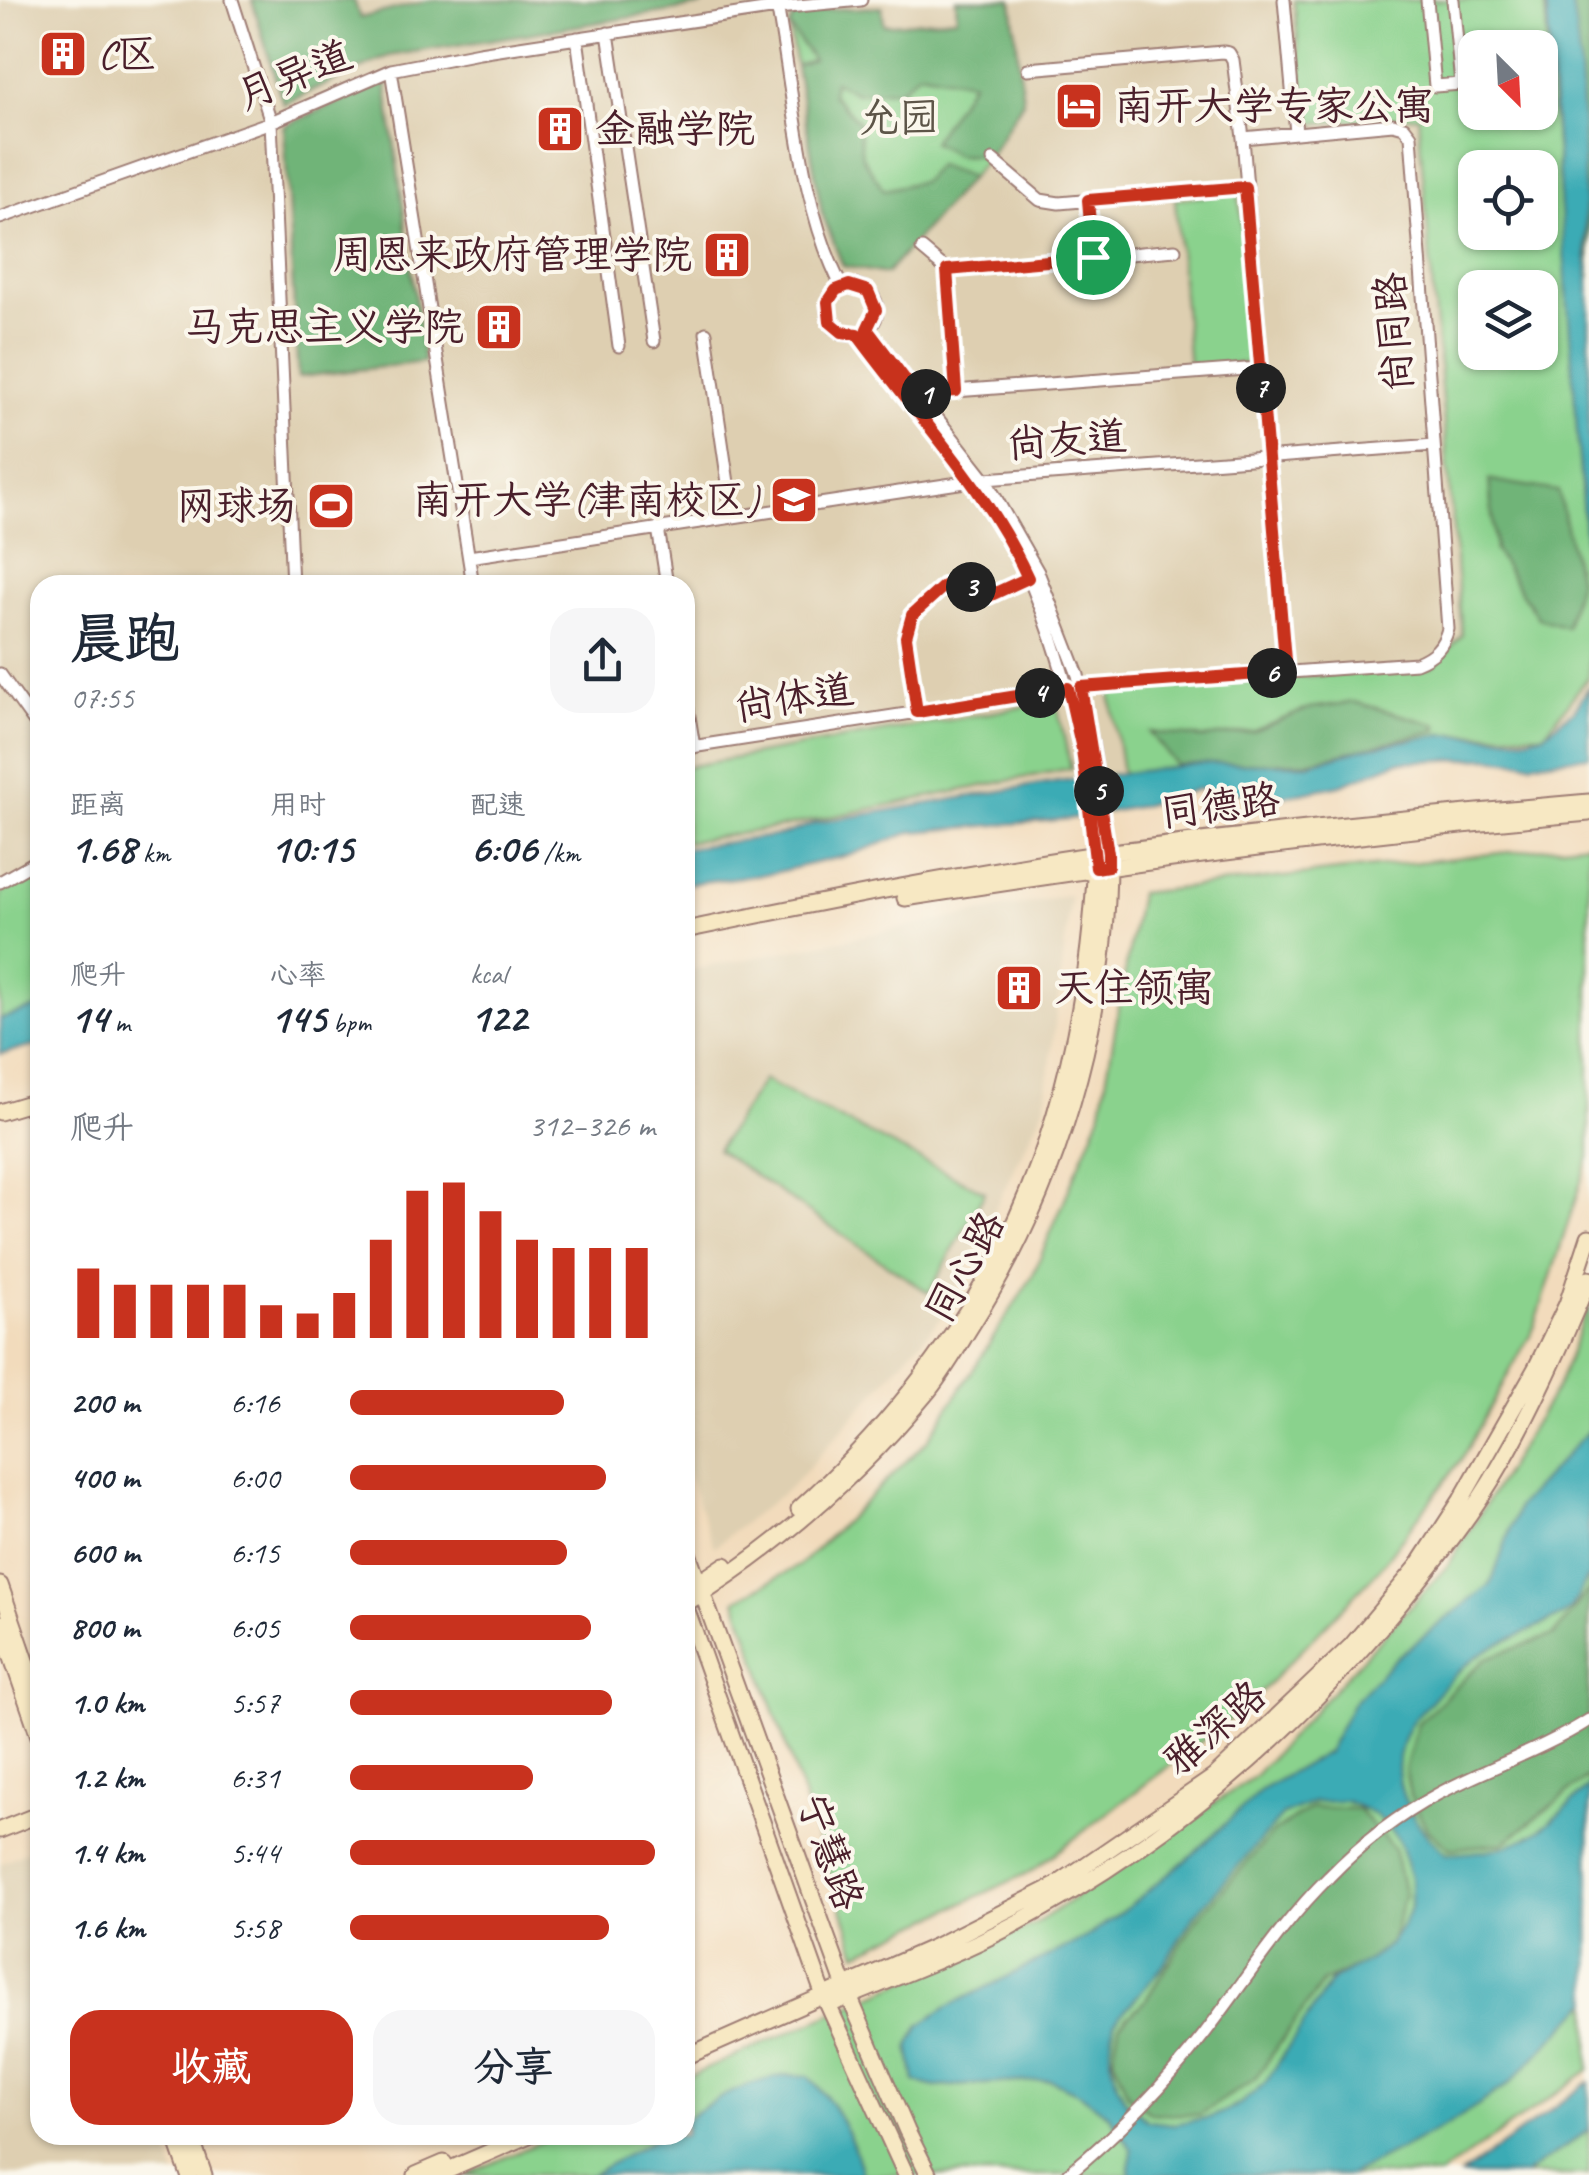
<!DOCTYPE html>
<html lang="zh">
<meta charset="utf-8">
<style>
body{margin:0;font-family:Caveat,"LXGW WenKai TC",sans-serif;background:#f6f6f7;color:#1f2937;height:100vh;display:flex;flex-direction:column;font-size:38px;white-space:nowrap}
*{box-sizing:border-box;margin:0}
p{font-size:32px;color:#747a83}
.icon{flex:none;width:55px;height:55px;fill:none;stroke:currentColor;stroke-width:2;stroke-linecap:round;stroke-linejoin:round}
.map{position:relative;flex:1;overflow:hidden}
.drawer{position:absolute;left:30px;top:575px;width:665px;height:1570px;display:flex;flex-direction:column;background:#fff;border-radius:30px;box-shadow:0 2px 8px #0004}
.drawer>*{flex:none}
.needle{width:65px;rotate:156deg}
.fabs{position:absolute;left:1458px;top:30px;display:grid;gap:20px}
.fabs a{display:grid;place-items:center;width:100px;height:100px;border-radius:20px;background:#fff;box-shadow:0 2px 8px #0004;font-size:50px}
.pin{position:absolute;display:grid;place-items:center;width:85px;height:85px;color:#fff;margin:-42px;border:5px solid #fff;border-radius:50%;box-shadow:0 2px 10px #0007}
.km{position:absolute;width:50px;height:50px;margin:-25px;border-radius:50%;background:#222;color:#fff;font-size:28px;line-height:50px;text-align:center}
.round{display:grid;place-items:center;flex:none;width:105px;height:105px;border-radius:30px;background:#f6f6f7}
.overview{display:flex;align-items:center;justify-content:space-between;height:170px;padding:0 40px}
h1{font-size:55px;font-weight:600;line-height:75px}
.stats{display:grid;grid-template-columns:repeat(3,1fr);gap:15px;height:170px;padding:10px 40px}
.stats div{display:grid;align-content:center}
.stats b{font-size:42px;font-weight:600}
.stats small{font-size:28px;font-weight:400}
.stats p{font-size:28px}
.chart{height:280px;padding:20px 40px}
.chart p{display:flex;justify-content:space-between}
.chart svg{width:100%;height:180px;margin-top:10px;stroke:#c8321e;stroke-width:6}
.button{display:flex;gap:20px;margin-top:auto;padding:20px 40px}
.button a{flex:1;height:115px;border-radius:30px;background:#c8321e;color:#fff;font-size:40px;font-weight:600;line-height:115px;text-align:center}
.button a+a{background:#f6f6f7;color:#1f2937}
ul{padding:0 40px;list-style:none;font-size:32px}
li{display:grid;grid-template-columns:160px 120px 1fr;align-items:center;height:75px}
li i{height:25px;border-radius:12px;background:#c8321e}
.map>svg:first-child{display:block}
.built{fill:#decfb1;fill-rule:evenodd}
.green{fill:#8ad28d;stroke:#6a785c;stroke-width:2.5;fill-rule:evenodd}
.forest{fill:#6fb478;stroke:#5c6a52;stroke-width:2.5}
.water{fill:#3aabb5;stroke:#426570;stroke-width:2.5;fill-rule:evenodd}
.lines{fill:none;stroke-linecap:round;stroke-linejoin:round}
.street-casing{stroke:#9e7d74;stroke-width:15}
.secondary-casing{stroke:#9e7d74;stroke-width:19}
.street{stroke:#fff;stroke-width:11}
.secondary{stroke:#f7e8c3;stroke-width:15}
.route-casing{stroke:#fff;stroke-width:20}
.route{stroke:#c8321e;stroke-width:12}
.labels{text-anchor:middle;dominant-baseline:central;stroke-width:8;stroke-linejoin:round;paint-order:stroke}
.poi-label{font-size:40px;fill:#4a1f2b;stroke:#fbf7ec;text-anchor:start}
.street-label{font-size:40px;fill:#4a1f2b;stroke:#fbf7ec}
.park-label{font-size:40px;fill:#5d5548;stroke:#fbf7ec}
</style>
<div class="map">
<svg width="1589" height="2175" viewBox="0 0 1589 2175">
<rect width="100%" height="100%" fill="#fbf7ec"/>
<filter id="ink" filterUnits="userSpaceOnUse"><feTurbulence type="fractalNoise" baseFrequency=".01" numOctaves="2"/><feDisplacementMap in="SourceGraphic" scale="20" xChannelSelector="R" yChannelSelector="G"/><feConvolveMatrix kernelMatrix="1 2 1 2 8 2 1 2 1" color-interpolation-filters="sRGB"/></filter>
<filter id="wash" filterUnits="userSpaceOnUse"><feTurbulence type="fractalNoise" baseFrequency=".0048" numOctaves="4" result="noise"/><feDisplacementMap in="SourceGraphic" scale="40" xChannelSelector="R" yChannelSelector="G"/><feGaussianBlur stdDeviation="2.25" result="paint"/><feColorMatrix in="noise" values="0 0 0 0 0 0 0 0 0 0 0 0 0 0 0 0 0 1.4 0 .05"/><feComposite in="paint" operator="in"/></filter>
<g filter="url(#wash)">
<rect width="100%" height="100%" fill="#f2dbbc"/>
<path class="built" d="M0 0H1556L1589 416V736L1195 784 685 868V585H40V1003L0 1015ZM1475 48H1540V112H1475ZM1475 168H1540V232H1475ZM1475 288H1540V352H1475Z
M1071 895 1045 1106 942 1317 792 1486 714 1547 685 1467V971Z
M40 1844V2135H163L176 2175H0V1864Z"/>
<path class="green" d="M956 0H1012L1023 101 989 156 886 274 843 266 822 213 789 26 796 11 882 7 884 25 957 18Z
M1294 0H1544L1589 543V676L1544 734H1443L1308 764 1122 773 1110 692 1434 666 1462 635 1418 116 1306 124ZM1475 48H1540V112H1475ZM1475 168H1540V232H1475ZM1475 288H1540V352H1475Z
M1239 193 1253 363 1189 368 1175 199Z
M1056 701 1071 768 776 828 685 842V767Z
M1589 843V1157L1535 1326 1462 1458 1378 1571 1245 1708 1032 1871 857 1953 736 1600 800 1565 928 1440 1032 1277 1100 1115 1139 893Z
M40 871V1015L0 1028V894Z
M763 1080 985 1192 929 1293 717 1150Z
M1589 1303V2070L1440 2175H465L556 2135H685V2078L1035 1924 1253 1777 1449 1564 1558 1385Z
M1589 2130V2175H1525Z"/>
<path class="forest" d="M252 0H354L360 18 430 0H708L701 6 389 56 283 104Z
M956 0H1012L1023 101 989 156 957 155 932 142 972 82 919 72 901 89 856 93 834 81 832 95 858 121 862 157 884 190 923 181 937 165 971 177 886 274 843 266 822 213 796 65 813 60 789 26 796 11 882 7 884 25 957 18Z
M1560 0H1589V378Z
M386 82 424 362 298 377 284 126Z
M1489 480 1558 491 1578 580 1566 627 1538 618 1495 551Z
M1354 702 1438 725V730L1308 762 1176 765 1150 732 1204 738 1254 731 1310 708Z
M1589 1590V1776L1504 1843 1450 1849 1427 1829 1410 1796 1405 1769 1418 1723 1486 1658 1554 1635Z
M1312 1807 1358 1809 1394 1849 1405 1895 1388 1953 1323 1982 1255 2079 1199 2115 1151 2113 1128 2095 1113 2057 1119 2025 1145 2001 1196 1920 1274 1832Z"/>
<path class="water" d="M1546 0H1571C1589 95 1580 192 1589 288V598Z
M1589 687V756L1532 763 1489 758 1397 762 1341 785 1286 796 1198 789 1142 806 1069 819 912 832 853 854 773 873 685 884V848L782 835 815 823 1059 781 1205 763 1308 764 1366 748 1443 734 1528 738 1544 734 1575 709Z
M40 1007V1045L0 1054V1019Z
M1589 1430V1577C1581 1587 1577 1601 1570 1610 1561 1619 1504 1640 1487 1650 1468 1661 1450 1679 1435 1696 1428 1705 1416 1715 1410 1725 1382 1776 1408 1819 1446 1854 1520 1851 1537 1837 1589 1786V2002L1508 2085 1449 2124 1350 2175H1129L1132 2150 1109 2115 1079 2093 1050 2080 936 2087 915 2082 909 2046 920 2025 947 2007 1088 1936 1127 1908 1193 1854 1261 1790 1327 1752 1353 1702 1397 1657 1491 1584 1518 1507ZM1346 1801 1375 1814 1398 1839 1411 1878V1907L1403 1924 1390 1944 1371 1959 1331 1981 1266 2082 1239 2105 1211 2117 1174 2124 1148 2121 1125 2100 1117 2083 1110 2054 1114 2023 1160 1970 1194 1916 1283 1815 1314 1802Z
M788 2075 808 2076C834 2102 854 2138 862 2175H591L662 2135H685V2120C717 2096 748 2082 788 2075Z
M1589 2082V2130L1525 2175H1461Z"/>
</g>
<g filter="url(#ink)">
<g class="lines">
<g class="street-casing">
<path id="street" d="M232 0 271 122 292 585
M776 0C794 91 799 205 842 287
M1284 0 1296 133
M1427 0 1435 86 1461 84 1453 0
M608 33 654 341
M577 38 619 346
M1028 69 1223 52 1229 53 1233 60 1243 138 1286 672
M391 70 473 585
M993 160 1040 200 1059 203 1245 187
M1088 200 1093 257
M0 218 271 122 391 70 479 53 777 8 861 0
M922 249 947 270 956 391
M947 270 1175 250
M827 310a25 25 0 1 1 50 0a25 25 0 1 1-50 0Z
M867 329 985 479 1038 572 1078 675 1093 747 1108 853
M706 333 733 517
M857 334C906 402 969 463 1009 538 1045 604 1065 676 1082 749L1093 747
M915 394 1259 368
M658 528 667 585
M469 557 985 479 1434 445
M0 674 40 730
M685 691 694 747
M917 712 907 637 908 620 944 586 957 580 965 582 981 595 989 596 1035 574
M685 748 1081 687 1416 663C1434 656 1443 647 1448 629L1411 136 1404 127 1393 124 1243 138
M1082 749 1096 855
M0 882 40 859
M1067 2175C1118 2133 1165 2085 1205 2033 1246 1980 1281 1924 1329 1877 1360 1845 1399 1815 1438 1794 1487 1768 1542 1750 1589 1720"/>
</g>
<g class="secondary-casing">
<path id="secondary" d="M905 898C1132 862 1360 833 1589 813
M685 930C826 901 969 872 1112 852 1271 831 1430 816 1589 802
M0 1112 40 1100
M799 1509C997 1331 1084 1123 1096 859
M685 1545 845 1987 907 2131 929 2175
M0 1585 40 1701
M685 1592 725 1565
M685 1604C775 1548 856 1478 924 1396 942 1375 956 1350 971 1326 1058 1189 1108 1023 1108 859
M685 1605 824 1996 906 2175
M0 1623 40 1739
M0 1830 40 1814
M831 2004C891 1979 954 1956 1011 1926 1164 1845 1296 1732 1404 1599 1439 1556 1474 1512 1501 1464 1535 1405 1563 1342 1589 1279
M685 2057 936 1946 1055 1886 1214 1777 1351 1646 1418 1566 1461 1500 1536 1368 1567 1304 1589 1237
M175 2135 189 2175
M190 2135 204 2175
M416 2175 444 2163
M437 2175 529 2135"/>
</g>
<use href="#street" class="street"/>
<use href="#secondary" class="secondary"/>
</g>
</g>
<g class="lines" filter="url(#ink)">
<g class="route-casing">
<path id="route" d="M1245 187 1286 672 1081 687 1108 853V866L1096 868 1082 749 1068 688 917 712 906 637 912 615 944 586 958 580 965 582 982 595 989 596 1028 578C986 486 916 415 857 334L842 332 830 322 828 302 836 290 849 285 868 291 876 310 867 329 916 394 956 391 947 270 1093 257 1088 200Z"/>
</g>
<use href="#route" class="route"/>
</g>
<defs>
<g id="building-square" transform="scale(2.5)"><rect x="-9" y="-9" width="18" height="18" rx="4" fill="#c8321e" stroke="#fbf7ec"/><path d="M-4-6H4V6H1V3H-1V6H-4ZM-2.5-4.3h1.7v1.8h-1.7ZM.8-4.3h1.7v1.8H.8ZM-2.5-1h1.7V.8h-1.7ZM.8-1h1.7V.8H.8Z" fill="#fff"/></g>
<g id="hotel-square" transform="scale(2.5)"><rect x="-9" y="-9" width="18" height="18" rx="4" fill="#c8321e" stroke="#fbf7ec"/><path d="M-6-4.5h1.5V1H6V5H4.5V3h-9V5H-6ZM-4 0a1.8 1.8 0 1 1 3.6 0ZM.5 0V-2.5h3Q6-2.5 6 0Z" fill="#fff"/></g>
<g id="university-square" transform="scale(2.5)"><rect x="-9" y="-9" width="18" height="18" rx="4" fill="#c8321e" stroke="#fbf7ec"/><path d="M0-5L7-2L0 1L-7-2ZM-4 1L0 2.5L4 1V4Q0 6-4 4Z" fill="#fff"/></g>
<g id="stadium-square" transform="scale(2.5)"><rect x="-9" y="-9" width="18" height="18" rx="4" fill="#c8321e" stroke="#fbf7ec"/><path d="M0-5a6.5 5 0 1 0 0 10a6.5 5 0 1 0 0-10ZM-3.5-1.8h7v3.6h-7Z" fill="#fff"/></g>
</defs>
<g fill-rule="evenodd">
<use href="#building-square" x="63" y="54"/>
<use href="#hotel-square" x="1079" y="106"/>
<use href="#building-square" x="560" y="129"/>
<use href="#building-square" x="727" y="255"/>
<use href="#building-square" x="499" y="327"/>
<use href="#university-square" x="794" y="500"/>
<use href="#stadium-square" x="331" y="506"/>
<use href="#building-square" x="1019" y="988"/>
</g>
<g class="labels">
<g class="poi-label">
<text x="98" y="54">C区</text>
<text x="1114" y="106">南开大学专家公寓</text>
<text x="595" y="129">金融学院</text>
<text x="692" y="255" text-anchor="end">周恩来政府管理学院</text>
<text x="464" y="327" text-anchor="end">马克思主义学院</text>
<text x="759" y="500" text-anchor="end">南开大学(津南校区)</text>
<text x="296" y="506" text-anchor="end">网球场</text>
<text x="1054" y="988">天住领寓</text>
</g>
<g class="street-label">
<text transform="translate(294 75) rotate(-22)">月异道</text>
<text transform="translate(1394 332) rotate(-94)">尚同路</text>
<text transform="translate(1067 440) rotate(-4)">尚友道</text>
<text transform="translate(794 698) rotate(-9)">尚体道</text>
<text transform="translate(1220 806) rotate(-7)">同德路</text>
<text transform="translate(965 1267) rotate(-61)">同心路</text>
<text transform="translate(1215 1728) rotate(-41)">雅深路</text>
<text transform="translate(830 1852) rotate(70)">宁慧路</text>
</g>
<g class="park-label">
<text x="899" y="118">允园</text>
</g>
</g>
</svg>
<div class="fabs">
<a><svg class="needle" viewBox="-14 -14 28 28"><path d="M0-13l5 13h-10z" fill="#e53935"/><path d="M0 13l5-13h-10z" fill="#747a83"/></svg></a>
<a><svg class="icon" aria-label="locate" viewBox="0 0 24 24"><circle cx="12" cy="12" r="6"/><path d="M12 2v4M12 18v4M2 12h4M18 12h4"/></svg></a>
<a><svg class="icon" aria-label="layers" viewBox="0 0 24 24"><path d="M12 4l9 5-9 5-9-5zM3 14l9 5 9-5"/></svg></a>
</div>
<div class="pin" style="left:1093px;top:257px;background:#1e9e55"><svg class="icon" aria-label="arrive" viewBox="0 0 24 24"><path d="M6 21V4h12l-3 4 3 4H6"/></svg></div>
<b class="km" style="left:926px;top:394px">1</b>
<b class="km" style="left:971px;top:587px">3</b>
<b class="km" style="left:1040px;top:693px">4</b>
<b class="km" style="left:1099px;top:791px">5</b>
<b class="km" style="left:1272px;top:673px">6</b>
<b class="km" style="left:1261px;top:388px">7</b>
<section class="drawer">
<div class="overview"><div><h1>晨跑</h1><p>07:55</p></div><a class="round"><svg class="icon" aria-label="share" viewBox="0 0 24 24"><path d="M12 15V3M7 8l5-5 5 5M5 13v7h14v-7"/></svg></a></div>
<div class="stats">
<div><p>距离</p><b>1.68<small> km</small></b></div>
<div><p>用时</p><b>10:15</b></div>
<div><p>配速</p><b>6:06<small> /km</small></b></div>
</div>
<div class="stats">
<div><p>爬升</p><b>14<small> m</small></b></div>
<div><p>心率</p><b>145<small> bpm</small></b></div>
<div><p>kcal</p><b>122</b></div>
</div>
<div class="chart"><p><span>爬升</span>312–326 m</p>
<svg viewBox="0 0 160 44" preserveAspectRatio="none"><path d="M5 44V27M15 44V31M25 44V31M35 44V31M45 44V31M55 44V36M65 44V38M75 44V33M85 44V20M95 44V8M105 44V6M115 44V13M125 44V20M135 44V22M145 44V22M155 44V22"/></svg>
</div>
<ul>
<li><b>200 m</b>6:16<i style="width:70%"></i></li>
<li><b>400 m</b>6:00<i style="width:84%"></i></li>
<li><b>600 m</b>6:15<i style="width:71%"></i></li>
<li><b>800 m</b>6:05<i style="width:79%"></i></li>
<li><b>1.0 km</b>5:57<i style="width:86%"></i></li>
<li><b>1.2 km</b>6:31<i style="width:60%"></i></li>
<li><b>1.4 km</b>5:44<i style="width:100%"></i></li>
<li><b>1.6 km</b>5:58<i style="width:85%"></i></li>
</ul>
<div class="button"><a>收藏</a><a>分享</a></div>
</section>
</div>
